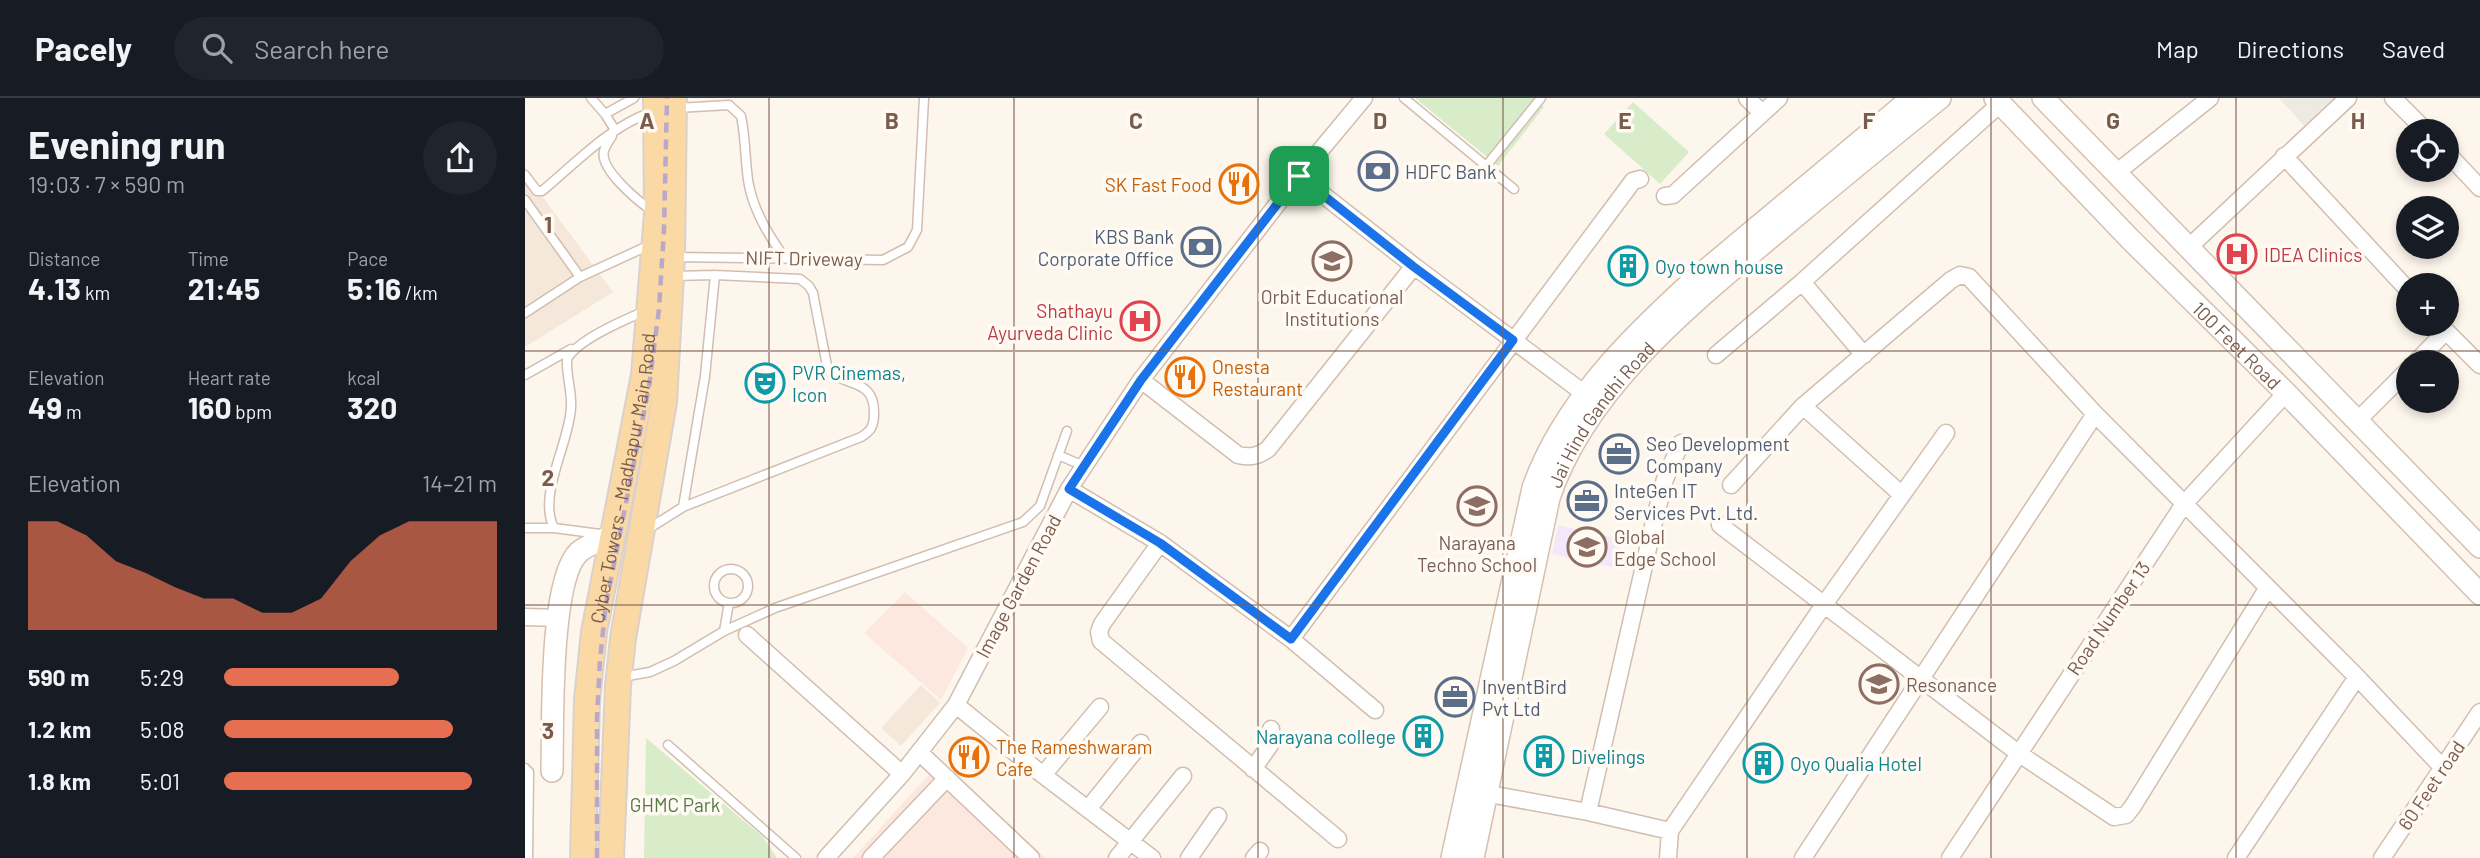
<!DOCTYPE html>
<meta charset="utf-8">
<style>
body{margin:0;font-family:Barlow,sans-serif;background:#20242c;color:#f1f3f6;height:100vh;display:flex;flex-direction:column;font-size:26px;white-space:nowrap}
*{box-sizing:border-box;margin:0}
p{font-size:23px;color:#9ea1a6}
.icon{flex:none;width:38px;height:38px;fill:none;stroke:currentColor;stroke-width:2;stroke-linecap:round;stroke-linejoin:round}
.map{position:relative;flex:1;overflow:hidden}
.sheet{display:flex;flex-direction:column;background:#171b24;width:525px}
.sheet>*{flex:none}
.buttons{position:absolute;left:1871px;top:21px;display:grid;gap:14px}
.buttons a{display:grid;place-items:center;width:63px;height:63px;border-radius:50%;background:#171b24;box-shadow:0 4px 10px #0003;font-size:35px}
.pin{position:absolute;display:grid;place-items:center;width:60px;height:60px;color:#fff;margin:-30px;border-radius:14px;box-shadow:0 4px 10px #0006}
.round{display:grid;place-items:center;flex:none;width:74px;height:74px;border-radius:37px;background:#20242c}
.summary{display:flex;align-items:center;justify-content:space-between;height:119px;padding:0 28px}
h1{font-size:38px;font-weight:700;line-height:52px}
.stats{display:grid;grid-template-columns:repeat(3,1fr);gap:10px;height:119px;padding:7px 28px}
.stats div{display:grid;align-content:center}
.stats b{font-size:30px;font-weight:700}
.stats small{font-size:19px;font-weight:400}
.stats p{font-size:19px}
.chart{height:196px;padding:14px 28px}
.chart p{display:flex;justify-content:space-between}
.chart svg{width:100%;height:126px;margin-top:7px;fill:#e76f51;opacity:.7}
ul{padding:0 28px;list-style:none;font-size:23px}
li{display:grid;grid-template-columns:112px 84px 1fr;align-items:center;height:52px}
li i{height:18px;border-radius:9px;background:#e76f51}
header{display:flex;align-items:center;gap:42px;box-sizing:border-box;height:98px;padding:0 35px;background:#171b24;border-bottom:2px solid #363941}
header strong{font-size:33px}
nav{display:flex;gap:38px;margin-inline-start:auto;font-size:24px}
.search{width:490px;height:63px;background:#20242c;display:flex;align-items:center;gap:18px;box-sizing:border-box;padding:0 24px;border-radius:38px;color:#9ea1a6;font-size:26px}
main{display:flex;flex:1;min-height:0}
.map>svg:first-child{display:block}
.residential{fill:#f5e8da}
.commercial{fill:#fde8e0}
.industrial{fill:#efe9e4}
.education{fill:#f3e8fa}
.green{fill:#d8ecc9}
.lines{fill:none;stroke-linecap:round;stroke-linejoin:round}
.lane-casing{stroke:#d1beb0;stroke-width:11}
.street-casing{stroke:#d1beb0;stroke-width:19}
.secondary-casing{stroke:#d6c0b0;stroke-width:24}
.primary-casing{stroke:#dad1cd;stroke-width:28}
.lane{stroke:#fff;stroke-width:8}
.street{stroke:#fff;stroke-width:16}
.secondary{stroke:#fff;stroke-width:21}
.primary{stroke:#fbd9a5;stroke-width:24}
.rail{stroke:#b9a8c9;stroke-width:4.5;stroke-dasharray:10 7;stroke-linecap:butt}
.route-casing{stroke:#fff;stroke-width:14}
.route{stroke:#1a73e8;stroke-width:9}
.grid{fill:none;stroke:#7a5c4d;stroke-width:2;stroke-opacity:0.55}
.labels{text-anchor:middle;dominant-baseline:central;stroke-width:7;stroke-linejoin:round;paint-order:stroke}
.service-label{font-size:19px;fill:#4e5e75;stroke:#fffaf3;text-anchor:start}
.food-label{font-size:19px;fill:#c56008;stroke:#fffaf3;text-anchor:start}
.health-label{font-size:19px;fill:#be3a42;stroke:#fffaf3;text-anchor:start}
.street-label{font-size:19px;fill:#7a5c4d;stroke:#fffaf3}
.culture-label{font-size:19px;fill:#0d838f;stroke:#fffaf3;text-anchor:start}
.education-label{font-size:19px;fill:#785e54;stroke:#fffaf3}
.park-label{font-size:19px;fill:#537a41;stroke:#fffaf3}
.grid-label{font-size:23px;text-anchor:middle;font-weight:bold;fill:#7a5c4d;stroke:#fffaf3;stroke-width:7;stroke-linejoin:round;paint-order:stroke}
</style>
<header>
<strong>Pacely</strong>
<div class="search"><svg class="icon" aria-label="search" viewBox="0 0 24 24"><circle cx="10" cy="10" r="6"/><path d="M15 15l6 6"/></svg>Search here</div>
<nav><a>Map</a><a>Directions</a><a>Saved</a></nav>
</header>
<main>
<section class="sheet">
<div class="summary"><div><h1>Evening run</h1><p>19:03 · 7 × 590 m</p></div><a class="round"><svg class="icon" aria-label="share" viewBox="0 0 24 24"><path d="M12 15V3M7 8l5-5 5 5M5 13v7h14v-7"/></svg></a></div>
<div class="stats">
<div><p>Distance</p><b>4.13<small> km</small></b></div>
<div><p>Time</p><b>21:45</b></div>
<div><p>Pace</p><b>5:16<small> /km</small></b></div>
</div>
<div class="stats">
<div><p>Elevation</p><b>49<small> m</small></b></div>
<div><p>Heart rate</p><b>160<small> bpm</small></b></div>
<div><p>kcal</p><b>320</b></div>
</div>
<div class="chart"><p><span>Elevation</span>14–21 m</p>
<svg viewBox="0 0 160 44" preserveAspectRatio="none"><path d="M0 44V6L10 6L20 11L30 20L40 24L50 29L60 33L70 33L80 38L90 38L100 33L110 20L120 11L130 6L140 6L150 6L160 6V44z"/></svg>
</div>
<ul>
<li><b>590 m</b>5:29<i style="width:64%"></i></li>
<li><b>1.2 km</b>5:08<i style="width:84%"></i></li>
<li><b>1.8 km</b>5:01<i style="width:91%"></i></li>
</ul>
</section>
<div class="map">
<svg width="1955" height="760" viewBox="0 0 1955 760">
<rect width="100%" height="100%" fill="#fdf6ec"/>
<path class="residential" d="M0 75 88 194 0 249Z
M396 587 415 605 376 648 356 630Z"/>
<path class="commercial" d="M380 494 443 550 416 602 339 535Z
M416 663 521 760H328Z"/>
<path class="industrial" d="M1754 0H1813L1781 30Z"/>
<path class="education" d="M1033 427 1097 442 1091 470 1027 456Z"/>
<path class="green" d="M890 0H1008L1019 9 973 68Z
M1108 4 1164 54 1135 86 1079 36Z
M121 640 238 739 252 760H119Z"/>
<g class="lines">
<g class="lane-casing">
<path id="lane" d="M66 0 80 16 90 32
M879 0 989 91
M152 10 204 7 216 18C220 36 220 55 222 73 224 104 242 136 260 160
M80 16 109 0
M87 38C84 43 80 48 79 53 74 71 113 103 126 112
M961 68 1016 0
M0 77 12 93H17C51 65 85 28 127 14
M0 102 55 179 0 215
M148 159 358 162 383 149 392 132 399 0
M55 179 127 146
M0 277 46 251
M533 357 559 368
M158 409 180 278 190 177
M0 430H29
M123 431 158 409 336 339C346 333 349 328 349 316 350 280 321 289 303 273L288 195 284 188 275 181 190 177 148 178
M75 436 29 430C12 397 45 344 46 309 47 293 41 277 42 261 52 242 99 222 120 213
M189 488a17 17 0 1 1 34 0a17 17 0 1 1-34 0Z
M199 533 204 505
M97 579 125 574 149 563 199 533 250 510 498 424 515 408 542 333
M143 647 271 760
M0 670 4 674 3 760"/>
</g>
<g class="street-casing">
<path id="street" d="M1222 0 1237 15
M1868 0 1901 33
M1922 55 1955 90
M1759 58 1883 192
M1591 75 1685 0
M1140 98 1148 97 1254 0
M1663 150 1823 0
M889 168 1068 302
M1277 184 1339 257
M1914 226 1955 267
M1191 257 1277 184 1476 5
M1891 264 1921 233
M616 282 713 357C726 360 733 358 743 351L889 168 774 78
M1278 308 1377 397
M1832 323 1883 272
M1206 387 1278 308 1426 182 1435 177 1444 179 1570 316 1832 579 1917 669
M544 391 635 445 766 541 850 612
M1195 427 1493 655 1589 719 1601 717 1608 708 1742 491
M635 445 577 526 574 534 576 543 813 741
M0 519 34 520
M222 537 377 676
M766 541 1108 83 1115 81
M431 607 518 677 627 760
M394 654 506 760
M728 671 745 647 746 631
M518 677 575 609
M953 694 1063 714 1145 733 1298 508 1421 335
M563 711 616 645
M1063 714 1129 424 1140 381 1156 345
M301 760 377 676 431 607 544 391 616 282 774 78 839 0
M346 760 422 680
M592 760 658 678
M664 760 693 718
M729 760 735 753
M1143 760 1145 733
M1278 760 1570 316
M1425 760 1659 406 1761 295
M1711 760 1832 579
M1857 760 1955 614"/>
</g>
<g class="secondary-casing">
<g id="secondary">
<path id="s1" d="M1470 0 1606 142 1761 295 1955 496"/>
<path d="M1518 0 1955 449"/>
<path d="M27 673C28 630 24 481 54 454 63 446 78 442 89 437"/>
<path d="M927 760 1008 390C1037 307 1105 240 1169 182L1387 0"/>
<path id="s2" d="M948 760 1024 400C1059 293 1162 209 1246 139 1302 92 1358 46 1415 0"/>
</g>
</g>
<g class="primary-casing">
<g id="primary">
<path id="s3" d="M58 760 62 602 69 534 119 277 132 116 131 0"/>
<path d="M86 760 93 588 98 540 139 304 147 159 149 0"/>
</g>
</g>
<use href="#lane" class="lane"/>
<use href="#street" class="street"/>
<use href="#secondary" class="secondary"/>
<use href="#primary" class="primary"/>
<path class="rail" d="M72 760V619L75 561 81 506 124 289 134 211 139 132 142 0"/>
</g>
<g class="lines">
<g class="route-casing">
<path id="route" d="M774 78 889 169 988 242 766 541 635 445 544 391 616 282Z"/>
</g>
<use href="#route" class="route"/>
</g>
<path class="grid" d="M244 0V760M489 0V760M733 0V760M978 0V760M1222 0V760M1466 0V760M1711 0V760M0 253H1955M0 507H1955"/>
<defs>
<g id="bank-ring" transform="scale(2.0125)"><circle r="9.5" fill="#fffaf3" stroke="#5c6f8a" stroke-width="1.5"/><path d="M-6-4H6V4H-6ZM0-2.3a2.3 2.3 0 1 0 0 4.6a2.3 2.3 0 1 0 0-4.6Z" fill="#5c6f8a"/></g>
<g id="restaurant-ring" transform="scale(2.0125)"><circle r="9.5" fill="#fffaf3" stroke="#e8710a" stroke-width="1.5"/><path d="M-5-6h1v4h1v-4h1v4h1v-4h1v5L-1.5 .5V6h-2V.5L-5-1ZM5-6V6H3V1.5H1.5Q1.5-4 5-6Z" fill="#e8710a"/></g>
<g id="hospital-ring" transform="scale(2.0125)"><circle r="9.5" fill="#fffaf3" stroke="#e0444e" stroke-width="1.5"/><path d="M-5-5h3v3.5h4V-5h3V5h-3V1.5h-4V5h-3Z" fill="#e0444e"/></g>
<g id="university-ring" transform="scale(2.0125)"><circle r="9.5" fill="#fffaf3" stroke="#8d6e63" stroke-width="1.5"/><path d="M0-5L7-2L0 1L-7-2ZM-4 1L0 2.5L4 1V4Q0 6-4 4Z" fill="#8d6e63"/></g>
<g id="building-ring" transform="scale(2.0125)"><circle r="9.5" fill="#fffaf3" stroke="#0f9aa8" stroke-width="1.5"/><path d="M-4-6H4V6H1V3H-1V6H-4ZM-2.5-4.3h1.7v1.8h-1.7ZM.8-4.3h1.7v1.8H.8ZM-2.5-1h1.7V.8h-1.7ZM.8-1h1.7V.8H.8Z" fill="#0f9aa8"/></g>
<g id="theatre-ring" transform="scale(2.0125)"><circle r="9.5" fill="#fffaf3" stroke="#0f9aa8" stroke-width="1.5"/><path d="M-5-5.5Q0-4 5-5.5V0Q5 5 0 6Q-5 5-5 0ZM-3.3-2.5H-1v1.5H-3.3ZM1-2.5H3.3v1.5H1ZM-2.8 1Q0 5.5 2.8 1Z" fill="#0f9aa8"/></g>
<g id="office-ring" transform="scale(2.0125)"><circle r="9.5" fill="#fffaf3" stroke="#5c6f8a" stroke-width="1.5"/><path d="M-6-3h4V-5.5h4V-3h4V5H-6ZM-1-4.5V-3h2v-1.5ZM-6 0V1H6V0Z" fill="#5c6f8a"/></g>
<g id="school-ring" transform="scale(2.0125)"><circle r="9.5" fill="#fffaf3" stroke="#8d6e63" stroke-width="1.5"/><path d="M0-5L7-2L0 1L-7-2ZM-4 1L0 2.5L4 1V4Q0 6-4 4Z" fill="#8d6e63"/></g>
</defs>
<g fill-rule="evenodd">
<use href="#bank-ring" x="853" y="73"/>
<use href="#restaurant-ring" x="714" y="86"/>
<use href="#bank-ring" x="676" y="149"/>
<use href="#hospital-ring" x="1712" y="156"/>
<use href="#university-ring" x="807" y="163"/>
<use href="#building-ring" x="1103" y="168"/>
<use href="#hospital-ring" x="615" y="223"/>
<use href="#restaurant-ring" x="660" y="279"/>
<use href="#theatre-ring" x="240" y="285"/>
<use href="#office-ring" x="1094" y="356"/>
<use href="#office-ring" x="1062" y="403"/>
<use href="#school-ring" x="952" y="408"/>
<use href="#school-ring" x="1062" y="449"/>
<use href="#university-ring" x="1354" y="586"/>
<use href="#office-ring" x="930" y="599"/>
<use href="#building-ring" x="898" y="638"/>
<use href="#building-ring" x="1019" y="658"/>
<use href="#restaurant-ring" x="444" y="659"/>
<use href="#building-ring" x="1238" y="665"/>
</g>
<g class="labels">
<g class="service-label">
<text x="880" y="73">HDFC Bank</text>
<text x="649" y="138" text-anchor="end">KBS Bank<tspan x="649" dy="22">Corporate Office</tspan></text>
<text x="1121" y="345">Seo Development<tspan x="1121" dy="22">Company</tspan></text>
<text x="1089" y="392">InteGen IT<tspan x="1089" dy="22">Services Pvt. Ltd.</tspan></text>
<text x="957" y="588">InventBird<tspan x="957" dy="22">Pvt Ltd</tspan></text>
</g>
<g class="food-label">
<text x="687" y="86" text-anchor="end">SK Fast Food</text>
<text x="687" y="268">Onesta<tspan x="687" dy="22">Restaurant</tspan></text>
<text x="471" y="648">The Rameshwaram<tspan x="471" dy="22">Cafe</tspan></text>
</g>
<g class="health-label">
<text x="1739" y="156">IDEA Clinics</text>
<text x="588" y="212" text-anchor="end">Shathayu<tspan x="588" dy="22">Ayurveda Clinic</tspan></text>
</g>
<g class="street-label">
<text transform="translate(279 160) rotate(1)">NIFT Driveway</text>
<text stroke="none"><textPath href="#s1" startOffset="346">100 Feet Road</textPath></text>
<text stroke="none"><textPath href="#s2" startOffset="467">Jai Hind Gandhi Road</textPath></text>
<text stroke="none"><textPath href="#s3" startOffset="383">Cyber Towers - Madhapur Main Road</textPath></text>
<text transform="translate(493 488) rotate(-62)">Image Garden Road</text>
<text transform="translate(1583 520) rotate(-56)">Road Number 13</text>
<text transform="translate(1906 687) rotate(-56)">60 Feet road</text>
</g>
<g class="culture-label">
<text x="1130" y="168">Oyo town house</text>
<text x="267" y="274">PVR Cinemas,<tspan x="267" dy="22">Icon</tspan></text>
<text x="871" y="638" text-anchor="end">Narayana college</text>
<text x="1046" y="658">Divelings</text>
<text x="1265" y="665">Oyo Qualia Hotel</text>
</g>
<g class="education-label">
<text x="807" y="198">Orbit Educational<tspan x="807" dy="22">Institutions</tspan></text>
<text x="1089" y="438" text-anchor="start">Global<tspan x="1089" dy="22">Edge School</tspan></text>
<text x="952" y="444">Narayana<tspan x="952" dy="22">Techno School</tspan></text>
<text x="1381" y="586" text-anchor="start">Resonance</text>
</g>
<g class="park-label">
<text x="150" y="706">GHMC Park</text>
</g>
</g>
<g class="grid-label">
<text x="122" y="31">A</text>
<text x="367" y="31">B</text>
<text x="611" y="31">C</text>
<text x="855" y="31">D</text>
<text x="1100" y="31">E</text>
<text x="1344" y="31">F</text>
<text x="1588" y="31">G</text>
<text x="1833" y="31">H</text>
<text x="23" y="135">1</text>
<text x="23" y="388">2</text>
<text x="23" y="641">3</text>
</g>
</svg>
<div class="buttons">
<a><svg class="icon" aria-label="locate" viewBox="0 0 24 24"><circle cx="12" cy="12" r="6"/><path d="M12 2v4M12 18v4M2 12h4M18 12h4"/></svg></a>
<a><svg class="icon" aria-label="layers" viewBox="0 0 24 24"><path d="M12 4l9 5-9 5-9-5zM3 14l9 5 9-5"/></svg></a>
<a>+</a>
<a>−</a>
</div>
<div class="pin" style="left:774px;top:78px;background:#1e9e55"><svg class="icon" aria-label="arrive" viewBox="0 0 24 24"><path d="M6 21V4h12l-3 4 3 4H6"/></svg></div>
</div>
</main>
